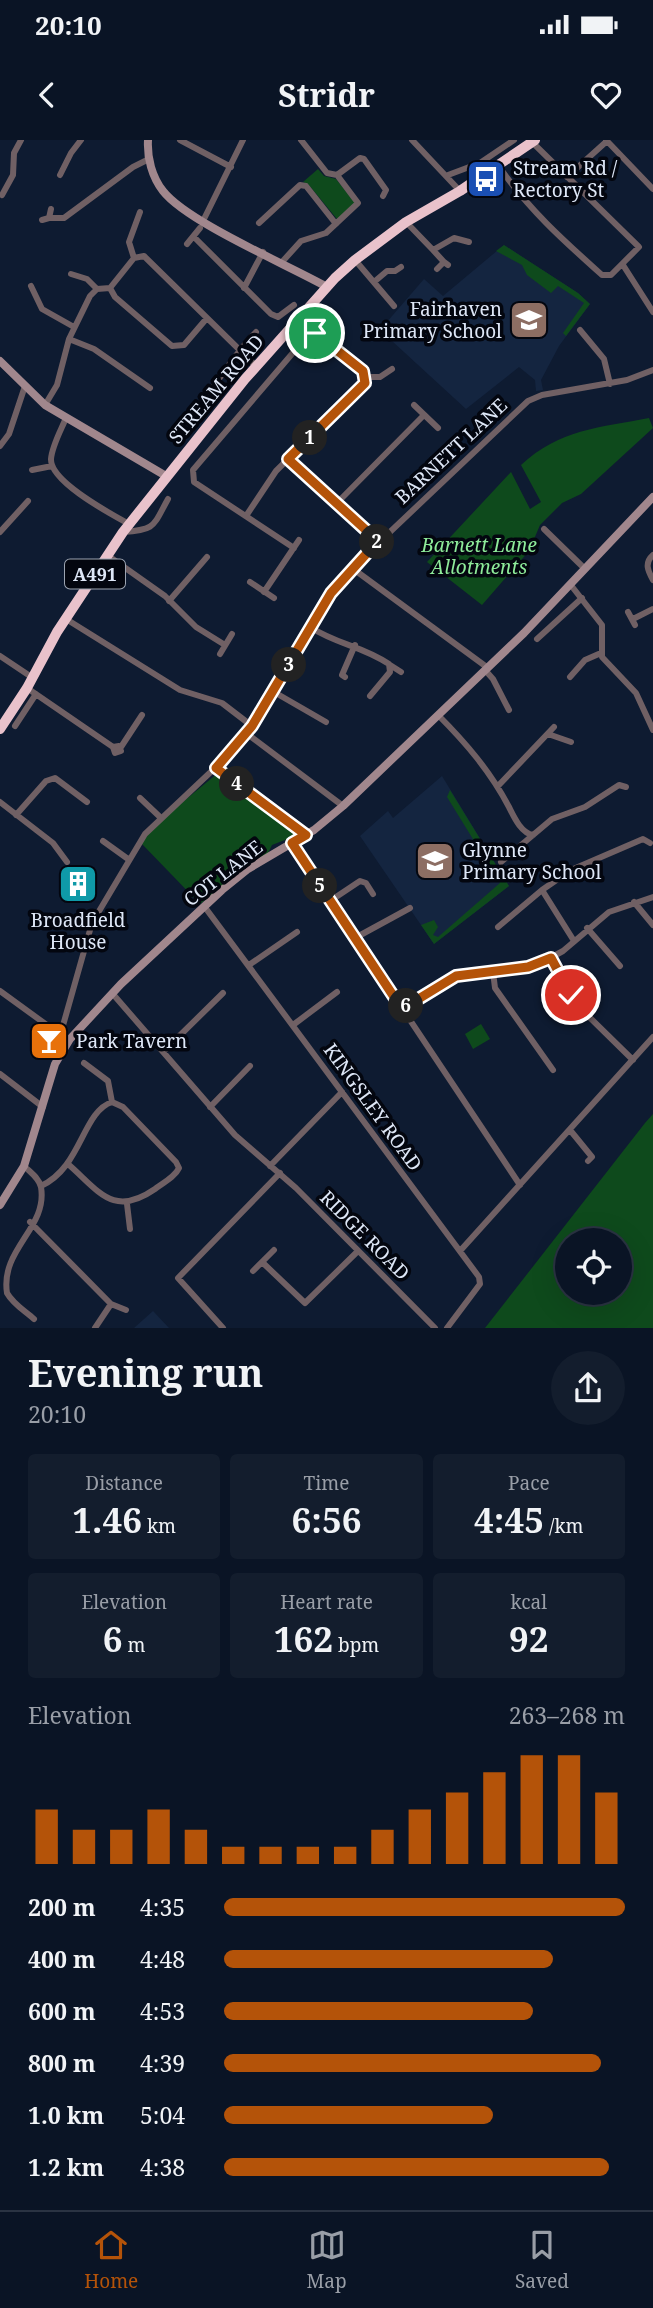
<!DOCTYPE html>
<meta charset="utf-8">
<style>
body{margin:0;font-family:"Noto Serif",serif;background:#131d2d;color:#f1f3f6;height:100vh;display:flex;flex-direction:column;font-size:26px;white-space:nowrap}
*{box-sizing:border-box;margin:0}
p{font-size:23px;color:#999ea7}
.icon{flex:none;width:38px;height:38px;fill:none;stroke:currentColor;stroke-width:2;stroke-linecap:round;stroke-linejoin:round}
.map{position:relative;height:1188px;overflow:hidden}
.drawer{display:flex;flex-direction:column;background:#0a1425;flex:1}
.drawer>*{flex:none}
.buttons{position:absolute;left:555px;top:1088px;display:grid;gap:14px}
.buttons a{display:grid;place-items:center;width:77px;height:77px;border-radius:50%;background:#0a1425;box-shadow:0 7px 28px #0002,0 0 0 2px #2a3342;font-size:35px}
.pin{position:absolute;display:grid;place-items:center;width:60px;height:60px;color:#fff;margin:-30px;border:4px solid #fff;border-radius:50%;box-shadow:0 2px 7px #0007}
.km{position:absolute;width:35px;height:35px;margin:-18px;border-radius:50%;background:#222;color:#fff;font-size:19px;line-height:35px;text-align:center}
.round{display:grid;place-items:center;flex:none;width:74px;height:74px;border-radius:37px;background:#131d2d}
.headline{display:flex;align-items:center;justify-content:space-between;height:119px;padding:0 28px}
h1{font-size:38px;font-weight:700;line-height:52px}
.metrics{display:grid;grid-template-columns:repeat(3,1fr);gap:10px;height:119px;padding:7px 28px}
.metrics div{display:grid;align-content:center;border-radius:7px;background:#131d2d;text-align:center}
.metrics b{font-size:35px;font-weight:700}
.metrics small{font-size:19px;font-weight:400}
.metrics p{font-size:19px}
.chart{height:196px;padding:14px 28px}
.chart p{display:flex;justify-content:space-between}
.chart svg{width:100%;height:126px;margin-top:7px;stroke:#b45309;stroke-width:6}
ul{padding:0 28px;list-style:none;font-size:23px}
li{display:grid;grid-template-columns:112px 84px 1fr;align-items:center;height:52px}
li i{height:18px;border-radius:9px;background:#b45309}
.status{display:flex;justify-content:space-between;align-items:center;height:49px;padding:0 35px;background:#0a1425;direction:ltr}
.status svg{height:19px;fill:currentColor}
header{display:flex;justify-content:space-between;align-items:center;height:91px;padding:0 28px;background:#0a1425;font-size:32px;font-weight:700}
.menu{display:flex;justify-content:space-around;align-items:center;height:98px;border-top:2px solid #2a3342;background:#0a1425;font-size:19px;color:#999ea7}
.menu a{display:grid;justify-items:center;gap:4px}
.menu .selected{color:#b45309}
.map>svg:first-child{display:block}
.built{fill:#142540}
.green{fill:#0e4a1c;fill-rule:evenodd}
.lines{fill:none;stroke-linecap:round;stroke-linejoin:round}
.street{stroke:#706064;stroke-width:6}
.secondary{stroke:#a1878d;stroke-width:8}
.highway{stroke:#e9c2cb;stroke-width:10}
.route-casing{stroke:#fff;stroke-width:14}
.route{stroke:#b45309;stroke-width:9}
.labels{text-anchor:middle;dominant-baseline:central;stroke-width:7;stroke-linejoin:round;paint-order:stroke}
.shield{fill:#03060f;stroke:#9ca4b1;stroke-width:2}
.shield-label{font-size:18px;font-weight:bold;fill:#dee7f7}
.poi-label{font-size:19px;fill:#dee7f7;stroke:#03060f;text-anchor:start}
.street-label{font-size:19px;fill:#dee7f7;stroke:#03060f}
.park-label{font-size:19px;font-style:italic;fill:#8eeb9a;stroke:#03060f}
</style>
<div class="status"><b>20:10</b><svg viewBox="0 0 49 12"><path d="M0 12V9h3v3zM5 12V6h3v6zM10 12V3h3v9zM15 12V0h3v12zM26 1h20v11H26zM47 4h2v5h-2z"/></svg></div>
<header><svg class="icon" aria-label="back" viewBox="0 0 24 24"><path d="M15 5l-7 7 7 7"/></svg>Stridr<svg class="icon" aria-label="heart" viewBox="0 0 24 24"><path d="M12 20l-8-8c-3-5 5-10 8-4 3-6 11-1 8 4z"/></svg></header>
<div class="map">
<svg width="653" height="1188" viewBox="0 0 653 1188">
<rect width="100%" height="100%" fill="#0e1b31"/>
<path class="built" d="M504 105 578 153 590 164 559 206 541 240 543 250 536 251 535 240 519 227 466 269 380 190 424 139 443 156Z
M442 636 509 746 434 804 360 696 388 671 393 678Z
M153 1171 169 1188H134Z"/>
<path class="green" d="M318 29 324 36 336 39 356 64 340 78 337 79 308 44 303 42Z
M504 105 578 153 590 164 566 196 563 193 584 163 558 146 551 153 527 135 522 125 496 111Z
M649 278 653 288 581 354 562 363 540 385 529 411 482 465 427 422 511 332 530 369 541 362 521 325C560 289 598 288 649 278Z
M218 633 300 694 272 705 268 713 200 764 141 703 156 684Z
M450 650 509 746 434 804 421 785 434 780 438 787 433 795 438 797 500 743 447 657Z
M481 884 490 899 473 909 465 894Z
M653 974V1188H485L645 983ZM567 1101H620V1153H567Z"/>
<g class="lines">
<path class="street" d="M180 0 231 27
M412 0 460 51
M606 0 653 49
M498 25C527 68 564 101 602 135H611L639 107 532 2
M60 35 71 13 81 0
M337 35 360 18 364 19 386 50 383 56
M448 35 480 23 514 0
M567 37 607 1
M2 55 13 35 14 13 21 0
M49 78H64L133 27 149 19
M42 80 49 78 51 69
M203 81 243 0
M406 82 433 110 454 98 469 102
M259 83 300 45 306 46 336 84
M194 97 271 174 278 177 294 165
M187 104 200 88
M433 110 444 122
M134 118 129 102 140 72
M355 120 394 166
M282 122 301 101 326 93 358 63 337 35 327 33 301 0
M623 125 653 172
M437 129 444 122 448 125
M71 134 87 139 97 149
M374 142 387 131H395L401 127
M31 146 42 169 74 187
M110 148 134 118 144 116 256 226
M110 148 115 157 172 206 184 205 207 178
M244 148 263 112
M580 190 604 219 610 244
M69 199 94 209 150 248
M366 237H380L392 229
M204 259C222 236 235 213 256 192
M45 265 57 245 69 199 90 156 97 149 110 148
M414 265 438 288
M66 278C61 290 52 306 51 319 50 342 111 374 129 384
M0 306 9 294 25 246
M288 319 378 401
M32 330 52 326
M337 363 424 275
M246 376 276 331 365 243 366 237
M544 389 584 428
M0 392 28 361
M123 392C156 390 153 386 168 359
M294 408 194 342 193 330 309 194 321 195 363 231 366 237
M107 415 165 456 196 487 225 505
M653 415C644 423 648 431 653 440
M352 428 488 528
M250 442 274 458
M570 444 602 485V517L636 553 653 590
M264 452 299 400
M169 461 207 417
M628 472 635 485
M66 479 180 550 222 563 252 586
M633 479 653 469
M310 487C338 505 360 505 389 524L390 532 370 556
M537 499 582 458
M220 514 232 494
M0 516 33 538
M390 525 401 532
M485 530 493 539 509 570
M345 537 342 535 355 505
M570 537 585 520 601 513
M27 548 113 607 115 613 121 611 119 606 113 607
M274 552 326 582
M438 575C466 603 490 631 509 667 514 677 521 693 533 695
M15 586 36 554
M246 593 343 666
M548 594 571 602
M121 607 142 575
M216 627 306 695
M498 646 554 587
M140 658 160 677
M0 662 53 703 67 722
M16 675 46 641 55 638 87 662
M103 701 128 719
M292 703 520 1045
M501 722 552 679 585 667 619 645 626 647
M542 750 574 801
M330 761 360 741 366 743 373 754
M634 762 653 785
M204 766 479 1137 480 1144 447 1188
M498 787 542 750 571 730 643 699 650 703
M587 788 620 826
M355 798 410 768
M551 818 578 866 633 920
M249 825 297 792
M493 832 495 848 553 930
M0 851 62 896
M112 853 235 995 296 1048 435 1188
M402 869 455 836 528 827 541 823 563 811 609 772 653 757
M293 885 337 852
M60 896 92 783 145 694 216 627 252 586 321 469 352 428 528 261 542 255 627 240 653 230
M163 912 223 853
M84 923 108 941 112 962
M0 934 43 967
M210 967 250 926
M570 990 592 1017 588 1021
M24 1026C30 1032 39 1038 41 1047 48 1088 0 1109 7 1153 13 1164 25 1171 34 1179
M270 1026 342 952
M41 1046C82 1027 82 972 112 962L123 967 176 1022 179 1028C175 1037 163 1043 155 1049 113 1078 99 1051 68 1024
M127 1064 130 1089
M30 1082 111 1164 126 1170
M460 1111 653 897
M262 1122 305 1163 358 1111
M253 1131 274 1110
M95 1188 111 1164
M223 1188 178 1138 280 1033"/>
<path class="secondary" d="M148 0C147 18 152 37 163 51 187 82 288 125 327 147
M0 221 45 265 166 336
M0 1065 24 1026 55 924 70 899 121 844 222 750 248 729 314 690 343 666 524 493 653 357"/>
<path class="highway" d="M0 589 27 548 57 492 123 392 245 239 335 138 355 120 406 82 460 51 535 0"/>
</g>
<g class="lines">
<g class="route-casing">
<path id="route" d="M315 193 363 231 365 243 288 319 378 401 331 453 252 586 216 628 306 695 292 703 402 869 456 836 528 827 551 818 571 855"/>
</g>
<use href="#route" class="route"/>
</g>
<defs>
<g id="bus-square" transform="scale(2.0125)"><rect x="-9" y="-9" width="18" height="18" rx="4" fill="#1a4fb4" stroke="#03060f"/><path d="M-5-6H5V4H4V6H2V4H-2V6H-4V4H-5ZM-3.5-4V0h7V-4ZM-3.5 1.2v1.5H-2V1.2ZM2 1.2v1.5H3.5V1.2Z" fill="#fff"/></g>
<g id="school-square" transform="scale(2.0125)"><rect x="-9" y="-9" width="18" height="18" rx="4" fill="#8d6e63" stroke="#03060f"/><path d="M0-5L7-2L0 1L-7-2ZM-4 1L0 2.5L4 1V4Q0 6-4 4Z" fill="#fff"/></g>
<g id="building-square" transform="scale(2.0125)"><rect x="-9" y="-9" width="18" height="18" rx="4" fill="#0f9aa8" stroke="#03060f"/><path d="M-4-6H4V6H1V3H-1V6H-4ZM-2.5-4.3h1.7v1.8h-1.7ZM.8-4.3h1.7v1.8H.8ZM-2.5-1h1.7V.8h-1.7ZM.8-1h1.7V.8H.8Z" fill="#fff"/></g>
<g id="bar-square" transform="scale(2.0125)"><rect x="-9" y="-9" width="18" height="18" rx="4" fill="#e8710a" stroke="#03060f"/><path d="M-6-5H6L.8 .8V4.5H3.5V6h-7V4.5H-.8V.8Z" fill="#fff"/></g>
</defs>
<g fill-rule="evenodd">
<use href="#bus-square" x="486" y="39"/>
<use href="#school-square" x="529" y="180"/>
<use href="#school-square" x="435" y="721"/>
<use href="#building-square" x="78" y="744"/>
<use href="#bar-square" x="49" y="901"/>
</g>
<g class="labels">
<rect class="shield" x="65" y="419.5" width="60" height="29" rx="5"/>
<g class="shield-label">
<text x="95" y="434">A491</text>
</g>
<g class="poi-label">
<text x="513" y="28">Stream Rd /<tspan x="513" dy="22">Rectory St</tspan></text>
<text x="502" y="169" text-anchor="end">Fairhaven<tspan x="502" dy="22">Primary School</tspan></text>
<text x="462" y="710">Glynne<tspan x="462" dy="22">Primary School</tspan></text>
<text x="78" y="780" text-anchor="middle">Broadfield<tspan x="78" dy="22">House</tspan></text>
<text x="76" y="901">Park Tavern</text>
</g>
<g class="street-label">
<text transform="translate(216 249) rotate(-50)">STREAM ROAD</text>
<text transform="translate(451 311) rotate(-43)">BARNETT LANE</text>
<text transform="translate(223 733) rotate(-38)">COT LANE</text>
<text transform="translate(373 967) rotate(54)">KINGSLEY ROAD</text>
<text transform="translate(365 1095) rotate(45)">RIDGE ROAD</text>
</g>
<g class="park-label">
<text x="479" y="405">Barnett Lane<tspan x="479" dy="22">Allotments</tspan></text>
</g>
</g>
</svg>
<div class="buttons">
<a><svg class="icon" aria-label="locate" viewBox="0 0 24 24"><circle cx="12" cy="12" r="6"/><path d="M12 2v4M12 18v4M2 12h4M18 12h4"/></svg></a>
</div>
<div class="pin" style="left:315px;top:193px;background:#1e9e55"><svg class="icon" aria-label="arrive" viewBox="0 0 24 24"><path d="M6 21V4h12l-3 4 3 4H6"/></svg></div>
<div class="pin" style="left:571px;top:855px;background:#d93025"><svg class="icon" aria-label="check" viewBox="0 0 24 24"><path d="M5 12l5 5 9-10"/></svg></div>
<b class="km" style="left:310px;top:298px">1</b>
<b class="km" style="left:377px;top:402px">2</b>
<b class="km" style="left:289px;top:525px">3</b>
<b class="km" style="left:237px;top:644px">4</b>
<b class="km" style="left:320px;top:746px">5</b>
<b class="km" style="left:406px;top:866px">6</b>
</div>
<section class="drawer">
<div class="headline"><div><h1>Evening run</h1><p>20:10</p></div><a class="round"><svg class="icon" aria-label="share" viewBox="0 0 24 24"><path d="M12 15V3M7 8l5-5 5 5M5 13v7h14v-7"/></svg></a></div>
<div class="metrics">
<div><p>Distance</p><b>1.46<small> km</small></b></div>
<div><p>Time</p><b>6:56</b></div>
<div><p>Pace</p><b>4:45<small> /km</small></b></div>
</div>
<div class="metrics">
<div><p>Elevation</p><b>6<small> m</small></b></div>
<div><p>Heart rate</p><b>162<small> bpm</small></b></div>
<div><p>kcal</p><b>92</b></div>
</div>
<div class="chart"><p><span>Elevation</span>263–268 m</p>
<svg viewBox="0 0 160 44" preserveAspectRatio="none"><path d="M5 44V25M15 44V32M25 44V32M35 44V25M45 44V32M55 44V38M65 44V38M75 44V38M85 44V38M95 44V32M105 44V25M115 44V19M125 44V12M135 44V6M145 44V6M155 44V19"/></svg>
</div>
<ul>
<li><b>200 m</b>4:35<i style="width:100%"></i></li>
<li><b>400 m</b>4:48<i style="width:82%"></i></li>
<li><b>600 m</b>4:53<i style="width:77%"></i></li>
<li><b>800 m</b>4:39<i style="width:94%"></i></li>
<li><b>1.0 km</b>5:04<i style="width:67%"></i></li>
<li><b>1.2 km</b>4:38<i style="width:96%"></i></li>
</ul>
</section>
<nav class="menu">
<a class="selected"><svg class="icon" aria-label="home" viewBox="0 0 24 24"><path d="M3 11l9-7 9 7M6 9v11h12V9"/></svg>Home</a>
<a><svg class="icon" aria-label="map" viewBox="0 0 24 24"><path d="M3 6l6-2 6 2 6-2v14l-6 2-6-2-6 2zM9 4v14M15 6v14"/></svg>Map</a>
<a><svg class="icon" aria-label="saved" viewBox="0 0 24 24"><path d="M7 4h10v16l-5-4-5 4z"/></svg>Saved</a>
</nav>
